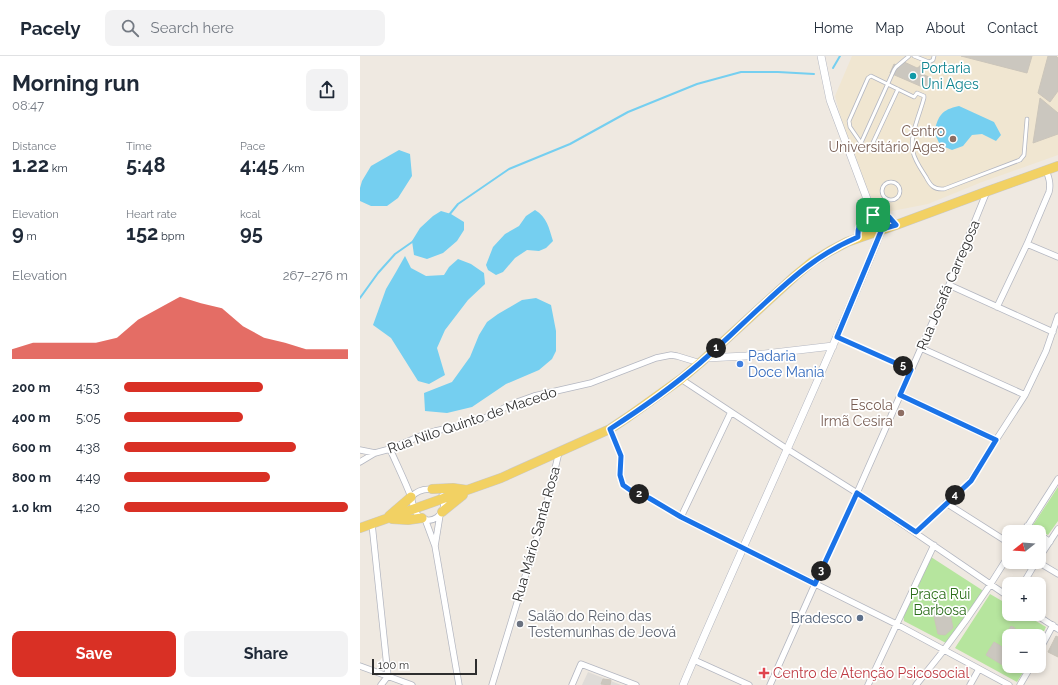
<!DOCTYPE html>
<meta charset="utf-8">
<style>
body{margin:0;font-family:Raleway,sans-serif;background:#f2f2f3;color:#1f2937;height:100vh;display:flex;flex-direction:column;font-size:15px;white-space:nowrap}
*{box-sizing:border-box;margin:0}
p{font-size:13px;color:#747a83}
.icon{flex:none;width:22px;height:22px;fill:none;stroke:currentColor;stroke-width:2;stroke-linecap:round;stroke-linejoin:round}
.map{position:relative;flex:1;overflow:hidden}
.sheet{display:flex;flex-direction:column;background:#fff;width:360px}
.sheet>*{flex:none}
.needle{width:26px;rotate:253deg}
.controls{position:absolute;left:642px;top:469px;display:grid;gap:8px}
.controls a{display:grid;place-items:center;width:44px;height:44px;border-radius:8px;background:#fff;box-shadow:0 2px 6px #0003;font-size:20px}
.scale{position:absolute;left:12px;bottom:10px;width:105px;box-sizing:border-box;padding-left:4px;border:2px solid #2e2e2e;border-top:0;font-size:11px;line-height:14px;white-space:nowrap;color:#2e2e2e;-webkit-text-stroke:3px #fff;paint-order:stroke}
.pin{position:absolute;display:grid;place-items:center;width:34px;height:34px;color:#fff;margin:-17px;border-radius:8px;box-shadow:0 2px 6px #0006}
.km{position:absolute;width:20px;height:20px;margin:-10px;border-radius:50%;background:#222;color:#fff;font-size:11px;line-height:20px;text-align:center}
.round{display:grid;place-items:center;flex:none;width:42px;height:42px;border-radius:8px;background:#f2f2f3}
.headline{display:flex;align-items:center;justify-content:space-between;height:68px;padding:0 12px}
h1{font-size:22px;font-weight:700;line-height:30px}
.metrics{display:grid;grid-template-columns:repeat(3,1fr);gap:6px;height:68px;padding:4px 12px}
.metrics div{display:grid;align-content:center}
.metrics b{font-size:20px;font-weight:700}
.metrics small{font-size:11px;font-weight:400}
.metrics p{font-size:11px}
.chart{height:112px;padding:8px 12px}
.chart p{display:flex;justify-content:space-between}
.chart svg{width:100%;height:72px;margin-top:4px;fill:#d93025;opacity:.7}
.button{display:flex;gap:8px;margin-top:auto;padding:8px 12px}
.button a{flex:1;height:46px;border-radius:8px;background:#d93025;color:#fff;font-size:16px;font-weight:700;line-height:46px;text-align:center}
.button a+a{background:#f2f2f3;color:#1f2937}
ul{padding:0 12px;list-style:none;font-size:13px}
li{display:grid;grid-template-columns:64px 48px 1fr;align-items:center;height:30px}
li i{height:10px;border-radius:5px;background:#d93025}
header{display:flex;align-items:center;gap:24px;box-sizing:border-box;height:56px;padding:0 20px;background:#fff;border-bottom:1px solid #e0e1e3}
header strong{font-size:19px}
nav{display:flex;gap:22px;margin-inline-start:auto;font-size:14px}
.search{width:280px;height:36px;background:#f2f2f3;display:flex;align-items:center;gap:10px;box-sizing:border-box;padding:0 14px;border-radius:8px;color:#747a83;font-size:15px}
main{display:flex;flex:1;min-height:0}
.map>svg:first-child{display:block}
.education{fill:#f0e6d1}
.green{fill:#b6e59e}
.plaza{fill:#dfdcd8}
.water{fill:#75cff0}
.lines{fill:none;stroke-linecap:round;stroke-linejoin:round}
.stream{stroke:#75cff0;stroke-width:2}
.building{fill:#cbc7bf;stroke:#cbc5ba}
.service-casing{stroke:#b4b7c1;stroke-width:4.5}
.minor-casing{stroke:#b4b7c1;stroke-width:7}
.tertiary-casing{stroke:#b4b7c1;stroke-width:8}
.primary-casing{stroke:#c9c9c9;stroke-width:10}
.service{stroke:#fff;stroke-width:3}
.minor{stroke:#fff;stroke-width:5.5}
.tertiary{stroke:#fff;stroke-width:7}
.primary{stroke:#f2d163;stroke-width:9}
.route-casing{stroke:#fff;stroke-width:8}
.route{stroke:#1a73e8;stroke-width:5}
.culture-dot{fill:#0f9aa8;stroke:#fff;stroke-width:1.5}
.education-dot{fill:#8d6e63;stroke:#fff;stroke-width:1.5}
.shop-dot{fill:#3f7fe0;stroke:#fff;stroke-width:1.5}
.service-dot{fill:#5c6f8a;stroke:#fff;stroke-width:1.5}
.worship-dot{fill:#6b7280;stroke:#fff;stroke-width:1.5}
.health-dot{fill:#e0444e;stroke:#fff;stroke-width:1.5}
.labels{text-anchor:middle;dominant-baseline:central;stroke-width:3.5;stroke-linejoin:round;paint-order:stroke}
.culture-label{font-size:14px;fill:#0d838f;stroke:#fff;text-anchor:start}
.education-label{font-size:14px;fill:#785e54;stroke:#fff;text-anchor:end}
.street-label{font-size:14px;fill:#2e2e2e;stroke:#fff}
.shop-label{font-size:14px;fill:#366cbe;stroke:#fff;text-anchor:start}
.park-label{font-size:14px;fill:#2c6e1b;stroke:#fff}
.worship-label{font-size:14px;fill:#5b616d;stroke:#fff;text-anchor:start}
.service-label{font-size:14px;fill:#4e5e75;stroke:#fff;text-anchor:end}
.health-label{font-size:14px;fill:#be3a42;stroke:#fff;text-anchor:start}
</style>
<header>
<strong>Pacely</strong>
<div class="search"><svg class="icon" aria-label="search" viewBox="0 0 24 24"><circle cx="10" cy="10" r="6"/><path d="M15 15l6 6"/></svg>Search here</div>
<nav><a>Home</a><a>Map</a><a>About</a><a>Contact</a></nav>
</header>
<main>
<section class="sheet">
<div class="headline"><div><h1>Morning run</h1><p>08:47</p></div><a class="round"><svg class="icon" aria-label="share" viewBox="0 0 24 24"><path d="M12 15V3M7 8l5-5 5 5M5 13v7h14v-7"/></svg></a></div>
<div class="metrics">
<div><p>Distance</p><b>1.22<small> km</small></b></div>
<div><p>Time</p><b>5:48</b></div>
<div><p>Pace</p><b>4:45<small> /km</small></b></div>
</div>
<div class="metrics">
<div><p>Elevation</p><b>9<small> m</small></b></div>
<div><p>Heart rate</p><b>152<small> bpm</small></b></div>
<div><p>kcal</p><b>95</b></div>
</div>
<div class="chart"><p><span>Elevation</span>267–276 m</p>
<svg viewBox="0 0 160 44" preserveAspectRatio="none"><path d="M0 44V38L10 34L20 34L30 34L40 34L50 31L60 20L70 13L80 6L90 10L100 13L110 24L120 31L130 34L140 38L150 38L160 38V44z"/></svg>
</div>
<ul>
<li><b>200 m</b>4:53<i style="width:62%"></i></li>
<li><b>400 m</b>5:05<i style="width:53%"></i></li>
<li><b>600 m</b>4:38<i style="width:77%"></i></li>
<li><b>800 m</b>4:49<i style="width:65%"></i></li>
<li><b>1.0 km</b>4:20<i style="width:100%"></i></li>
</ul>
<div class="button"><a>Save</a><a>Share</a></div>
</section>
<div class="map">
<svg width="698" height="629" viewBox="0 0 698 629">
<rect width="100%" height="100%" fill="#efe9e1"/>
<path class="education" d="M492 0H698V99L622 126 568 148 527 156 517 152 514 147 505 128 482 66 475 40Z"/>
<path class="green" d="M698 431V465L688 479 673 469Z
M571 501 622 534V538L586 587 544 565 543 558Z
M630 538 649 549V558H664L686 571 679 585V580H649V610H667L657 626 595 592Z"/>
<path class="plaza" d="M228 616 261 629H222Z"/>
<path class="water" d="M599 50 634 66 641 79 636 85 622 78 612 79 603 90 592 94 580 89 574 76C579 59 581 54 599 50Z
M39 94 50 98 52 120 38 142 27 150H11L0 145V132L2 125 11 110Z
M175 154C187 161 189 172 193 185L186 192 179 195 167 194 155 202 143 216 136 219 128 214 126 209 133 191 145 178 159 170 166 160Z
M81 155 91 158 104 166V174L97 185 83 197 67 203 54 199 52 185 60 172 73 160Z
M45 200 51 212 66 220 84 219 89 211 98 203 111 208 124 217 125 228 108 244 85 274 77 292 85 319 69 328 58 325 31 282 13 269 26 233 36 216Z
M176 242 191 249 196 275V295L192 303 179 314 146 328 112 351 87 357 65 355 64 337 92 326 110 301 119 279 127 266 138 258 162 244Z"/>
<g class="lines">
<path class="stream" d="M473 12 480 0
M89 159 98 148 149 113 210 88 268 56 337 28 381 16H418L454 18
M0 242 18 217 35 198 55 184"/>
</g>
<path class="building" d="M601 0H672L667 17Z
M688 0H696L698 2V35L690 46 678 37Z
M542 5 557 12 559 11 562 7 565 8 563 12 564 19 572 22 567 33 530 17 534 8 540 11Z
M680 42 698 57V78L673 87Z
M589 552 593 572 585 579 578 578 573 556Z
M651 570 655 572 652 579 647 577Z
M696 580 698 581V601L688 596Z
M634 586 649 595V610H660L656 617 626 599Z
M243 623 251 624 250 629 241 628Z"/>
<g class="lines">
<g class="service-casing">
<path id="service" d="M554 0 569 6 573 4 574 0
M538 33 510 93 507 94 502 90 501 87 534 14 536 11 549 0
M501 87 490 71 489 65 508 22 511 20 554 41 557 37 564 40V42C560 58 549 80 553 96 555 105 561 113 566 121 570 129 574 134 584 133L660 104 664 99 667 63
M522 135a9 9 0 1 1 18 0a9 9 0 1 1-18 0Z"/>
</g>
<g class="minor-casing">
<path id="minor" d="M667 188 698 201
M589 229 693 276
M637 251 667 188 689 136C691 128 689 122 686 114
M477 281 551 314
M561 292 665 339
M321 323 427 393 497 437 649 541
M540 339 636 384
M250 373 261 400 260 419 263 429 270 434 289 442 321 461 536 568 649 629
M30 393C37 409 45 425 51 441 53 447 53 453 57 458 69 473 90 458 82 440
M0 394 15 397
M0 406 15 397 30 393 65 378 75 375 108 368 121 364 148 350 160 345 174 340 231 327 296 302 311 299 317 300 340 307
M51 441C57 435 65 432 74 434
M586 447 649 487
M321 461 371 356
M65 463 75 490 99 629
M12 468 28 620 21 629
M667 470 676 476
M556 476 607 429 613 421 636 384 665 339 686 295 698 260
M664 476 698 423
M679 478 690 486
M75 490 80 459
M679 502 698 473
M678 506 698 518
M663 528 676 506
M675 558 698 573
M679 595 693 569
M334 604 389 629
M0 610 52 629
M132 629 185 455 199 396
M212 629 221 608 276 629
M410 629 455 528 497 437 561 292 589 229 627 135
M508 629 574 489
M556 629C590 588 621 545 649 499
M610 629 619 613
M660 629 671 610"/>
</g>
<g class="tertiary-casing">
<path id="tertiary" d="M461 0 470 44 513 159
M498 181C497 158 522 149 536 169
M346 302 386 300 473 290
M323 629C388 476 460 327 522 173"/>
</g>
<g class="primary-casing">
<path id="primary" d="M72 433 93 432 107 434
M82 456 103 439
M29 460 51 441
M32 463 48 464 62 462
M0 472 141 422 250 373 268 361 321 323 340 307 435 220 452 206 470 195 487 186 536 169 628 135 698 110"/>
</g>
<use href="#service" class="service"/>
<use href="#minor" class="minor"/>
<use href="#tertiary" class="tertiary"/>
<use href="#primary" class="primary"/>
</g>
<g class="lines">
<g class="route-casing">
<path id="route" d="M518 158 529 161 536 169 522 173 477 281 551 314 540 339 636 384 611 425 556 476 497 437 455 528 321 461 289 442 270 434 263 429 260 419 261 400 250 373C281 353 312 331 340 307 362 288 383 267 405 247 434 220 460 197 498 181 497 167 505 160 518 158Z"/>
</g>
<use href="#route" class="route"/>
</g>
<circle class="culture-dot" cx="553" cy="20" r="4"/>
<g class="education-dot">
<circle cx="593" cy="83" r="4"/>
<circle cx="541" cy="357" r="4"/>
</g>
<circle class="shop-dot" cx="380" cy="308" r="4"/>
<circle class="service-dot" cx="500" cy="562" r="4"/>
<circle class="worship-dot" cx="160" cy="568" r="4"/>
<path class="health-dot" d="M402 611h4v4h4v4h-4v4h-4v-4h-4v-4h4z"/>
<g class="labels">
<g class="culture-label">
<text x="561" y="12">Portaria<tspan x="561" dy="16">Uni Ages</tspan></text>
</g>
<g class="education-label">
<text x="585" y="75">Centro<tspan x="585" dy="16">Universitário Ages</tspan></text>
<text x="533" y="349">Escola<tspan x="533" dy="16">Irmã Cesira</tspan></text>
</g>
<g class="street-label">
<text transform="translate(588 229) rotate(-67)">Rua Josafá Carregosa</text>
<text transform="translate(112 364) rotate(-19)">Rua Nilo Quinto de Macedo</text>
<text transform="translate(176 478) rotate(-74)">Rua Mário Santa Rosa</text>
</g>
<g class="shop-label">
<text x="388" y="300">Padaria<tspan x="388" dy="16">Doce Mania</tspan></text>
</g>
<g class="park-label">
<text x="580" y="538">Praça Rui<tspan x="580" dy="16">Barbosa</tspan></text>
</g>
<g class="worship-label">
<text x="168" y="560">Salão do Reino das<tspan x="168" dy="16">Testemunhas de Jeová</tspan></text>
</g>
<g class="service-label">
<text x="492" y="562">Bradesco</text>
</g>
<g class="health-label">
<text x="413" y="617">Centro de Atenção Psicosocial</text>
</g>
</g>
</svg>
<div class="controls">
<a><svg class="needle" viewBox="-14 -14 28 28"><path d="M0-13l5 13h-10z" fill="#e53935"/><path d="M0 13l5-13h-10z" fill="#747a83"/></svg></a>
<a>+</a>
<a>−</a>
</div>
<div class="scale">100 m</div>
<div class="pin" style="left:513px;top:159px;background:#1e9e55"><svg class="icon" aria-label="arrive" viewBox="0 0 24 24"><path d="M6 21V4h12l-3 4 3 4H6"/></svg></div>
<b class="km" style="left:356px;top:292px">1</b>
<b class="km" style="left:279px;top:438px">2</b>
<b class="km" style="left:461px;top:515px">3</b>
<b class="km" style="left:595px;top:439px">4</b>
<b class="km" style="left:543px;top:310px">5</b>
</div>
</main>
